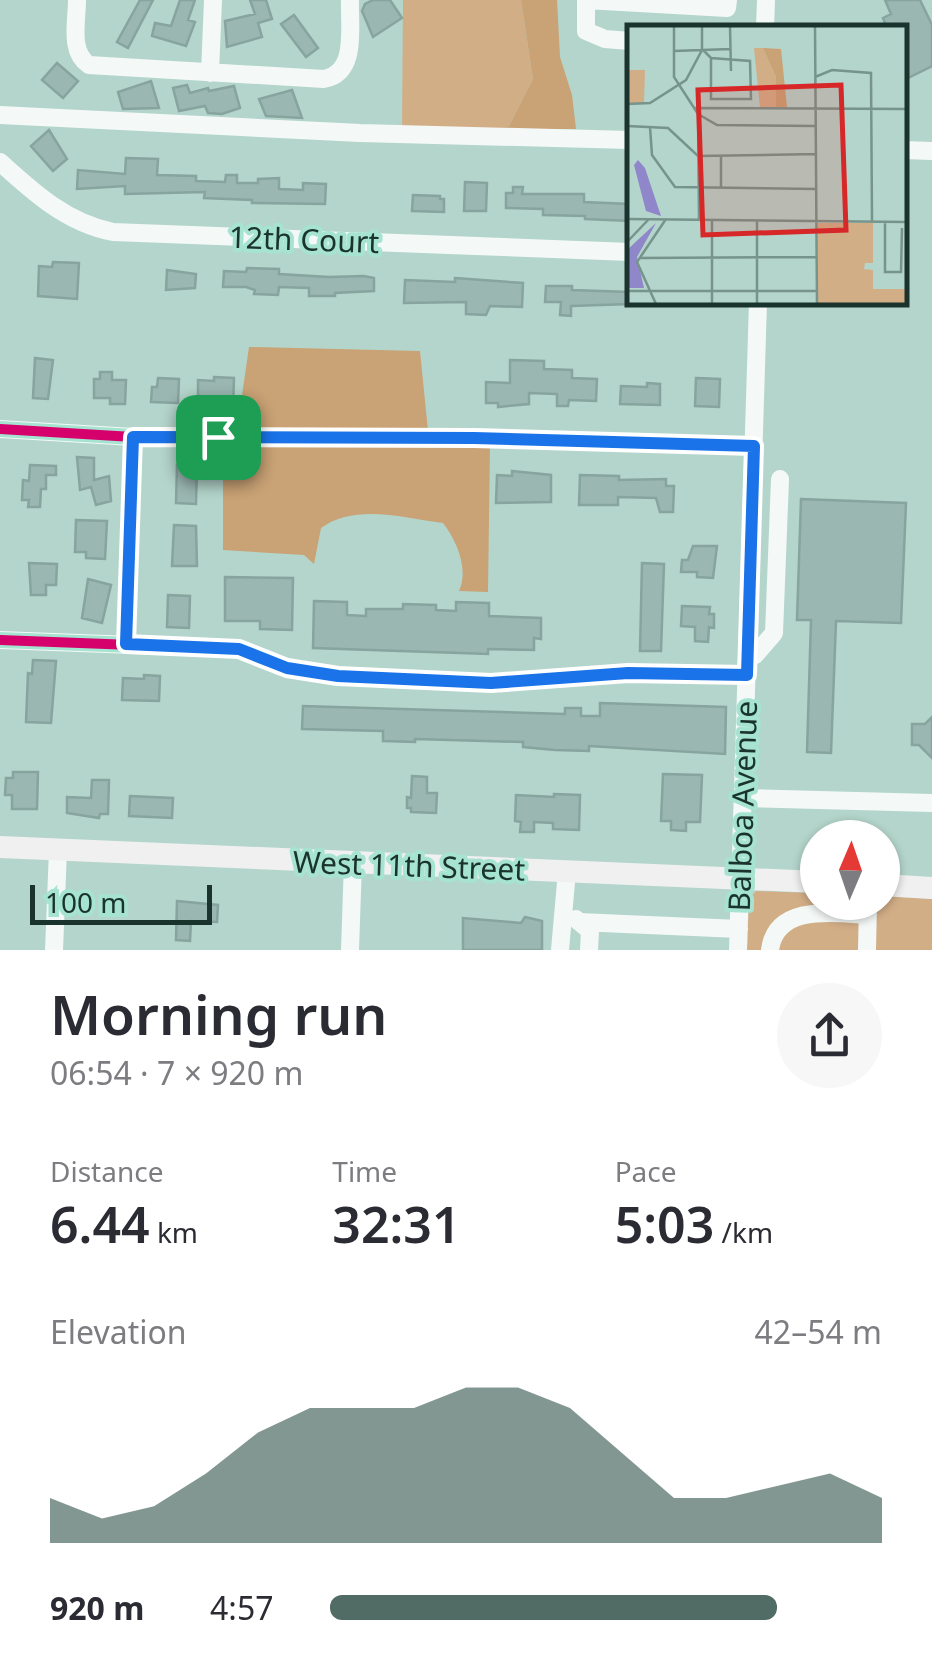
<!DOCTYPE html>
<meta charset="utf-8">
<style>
body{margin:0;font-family:"Noto Sans",sans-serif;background:#f7f7f7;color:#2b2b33;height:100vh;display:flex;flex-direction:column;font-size:38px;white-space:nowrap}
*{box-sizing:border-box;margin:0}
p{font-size:32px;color:#7c7c81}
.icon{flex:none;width:55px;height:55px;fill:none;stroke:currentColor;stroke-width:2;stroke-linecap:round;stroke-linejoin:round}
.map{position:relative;height:950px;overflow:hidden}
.sheet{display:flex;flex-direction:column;background:#fff;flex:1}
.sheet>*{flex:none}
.needle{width:65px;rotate:2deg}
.buttons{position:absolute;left:800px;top:820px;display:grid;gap:20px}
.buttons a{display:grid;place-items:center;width:100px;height:100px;border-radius:50%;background:#fff;box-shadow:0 2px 8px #0004;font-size:50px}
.scale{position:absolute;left:30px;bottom:25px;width:182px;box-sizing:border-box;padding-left:10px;border:5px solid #1a332c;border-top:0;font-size:28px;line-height:35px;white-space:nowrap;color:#1a332c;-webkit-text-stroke:8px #a6e3d0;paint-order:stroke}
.pin{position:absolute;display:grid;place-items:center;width:85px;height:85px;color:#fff;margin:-42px;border-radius:20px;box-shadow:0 5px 15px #0006}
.round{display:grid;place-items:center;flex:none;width:105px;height:105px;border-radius:52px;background:#f7f7f7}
.headline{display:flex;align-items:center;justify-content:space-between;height:170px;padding:0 50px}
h1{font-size:55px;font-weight:600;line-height:75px}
.stats{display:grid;grid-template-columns:repeat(3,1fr);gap:15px;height:170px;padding:10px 50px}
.stats div{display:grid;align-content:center}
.stats b{font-size:50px;font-weight:600}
.stats small{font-size:28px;font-weight:400}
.stats p{font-size:28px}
.chart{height:280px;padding:20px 50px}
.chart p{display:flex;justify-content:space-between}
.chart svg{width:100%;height:180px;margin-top:10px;fill:#506c64;opacity:.7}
ul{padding:0 50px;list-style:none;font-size:32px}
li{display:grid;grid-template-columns:160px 120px 1fr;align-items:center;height:75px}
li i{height:25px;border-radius:12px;background:#506c64}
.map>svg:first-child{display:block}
.green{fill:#d2ae87}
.forest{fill:#c9a275}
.building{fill:#9bb7b2;stroke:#87a49e;stroke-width:2.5}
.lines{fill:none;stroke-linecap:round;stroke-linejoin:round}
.minor{stroke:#f4f9f7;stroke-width:18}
.major{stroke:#f0f0f0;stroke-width:22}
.cycleway-casing{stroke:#a6e3d0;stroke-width:16}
.cycleway{stroke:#d6006c;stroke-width:10}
.route-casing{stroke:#fff;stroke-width:20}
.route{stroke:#1a73e8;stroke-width:12}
.labels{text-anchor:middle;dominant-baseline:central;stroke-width:8;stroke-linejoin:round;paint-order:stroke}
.street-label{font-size:30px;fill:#1a332c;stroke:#a6e3d0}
.inset-road{fill:none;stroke:#76948b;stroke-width:2.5}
.view{fill:#d62828;fill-opacity:0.15;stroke:#d62828;stroke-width:5}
.inset-edge{fill:none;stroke:#1a332c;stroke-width:5}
</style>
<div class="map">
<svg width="932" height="950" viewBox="0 0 932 950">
<rect width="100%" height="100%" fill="#b4d5cb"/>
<path class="green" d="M403 0H521L533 79 507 130 402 131Z
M756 891 817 893 818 902H882L883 896 932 899V950H747L749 899Z"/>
<path class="forest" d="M521 0H557L560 57 572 95 576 129 507 130 533 79Z
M249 347 420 351 428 431 237 430Z
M232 444 490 445 488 592 459 591C469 570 457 541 443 523 404 518 355 503 321 528L314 564 304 555 223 550V464Z"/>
<path class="building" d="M140 0H153L128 48 117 42Z
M180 0H195L188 20 195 22 186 46 152 36 155 23 171 26Z
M250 0H266L272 19 258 23 262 37 227 47 225 21 255 14Z
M373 0H390L402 18 373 37 362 11 365 4Z
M885 0H920L932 25V66L904 80V28H887L883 18 891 14Z
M294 15 318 48 306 57 281 24Z
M57 63 78 81 63 98 42 80Z
M151 81 159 108 123 109 118 92Z
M187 85 190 93 208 88 209 91 234 86 240 108 222 114 208 113 205 106 179 111 173 88Z
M292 90 302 118 266 116 259 99Z
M49 130 67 159 53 171 31 146Z
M126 158 158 159 157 175 196 176V181L225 182 226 175H237V183H258V179L279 178V189L303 190V183L326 184 325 204 252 203V200L204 198 205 192 125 194V186L77 189 78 170 125 174Z
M465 182 487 183 486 211H464Z
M513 187H523L522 194H584V202L630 204V221L585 219V216L543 215V209L506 208V193H513Z
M413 195 440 196V199H444V212L412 211Z
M53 262 79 263 77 299 38 296 39 266 52 267Z
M247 268 279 269V274L329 277 364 276 374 278V291L335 293V296H309V288L279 287 278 295 254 294 255 290 246 287H223L224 271 246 272Z
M167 270 196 274 195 288 166 290Z
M455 278 523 283 522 307 490 306 486 315 466 314V302L404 303 405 280 455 282Z
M546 286H572V290L630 292V304L571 306V316L560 315 561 302H545Z
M35 358 53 360 48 399 33 398Z
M510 360 544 361V369L572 370V378L597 379 596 401 569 400 568 406H557V394L529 393V404L498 407V403H486V382L510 383Z
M100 372H112V380H126L125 404H110V398H94V379H100Z
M214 377 234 378 233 409H213L214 400 198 399V380L214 381Z
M158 378 179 379 178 403 151 402 152 387H157Z
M696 378 720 379 719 407 695 406Z
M647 383 660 384V405L620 404 621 386 647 387Z
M77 457 94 458V480L109 476 111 501 96 505 91 487 80 490Z
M30 465 56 466V475H46V489H41L40 507H28L29 500H22L23 480 29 481Z
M177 465 197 466 196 504 176 503Z
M512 471 551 475V502L496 503 497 475 512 476Z
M580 475 619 476V480L666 479V486H674L673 512H660L656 498 618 497V505H579Z
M801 499 906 503 901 623 836 621 831 753 807 752 811 620H797Z
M76 520 107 521 105 559 86 558V552H75Z
M174 525 196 526 197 566H172Z
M693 546H717L713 578 697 577V572H681L682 560H688Z
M29 563 57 564 56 585H46V595H31Z
M642 563 664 564 661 651H640Z
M225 577 293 578 292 630 260 629V621H225Z
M88 579 111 585 102 623 82 618Z
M168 595 190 596 189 628 167 627Z
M314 601 347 602V615L366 616V609H403V604L436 605V610L456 611V602L489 603V616L541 618V639L534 638V650L488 649V654L313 648Z
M682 606 710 607 709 614H714V628L709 627 708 642 695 641V627L681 626Z
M33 660 56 661 51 723 26 722 28 673 32 674Z
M144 675 160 676 159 701 122 700 123 678 144 679Z
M600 703 726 707 725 754 589 746V751L555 750 523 747V742L415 739V742L383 741V731L302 729 303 706 565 714V708H581V716H600Z
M932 717V758L919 745H912V724H925Z
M13 772H38L37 809H12V795H5L6 778H13Z
M663 774 702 775 700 822H686V831L671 830V821H661Z
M412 776 427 777V793H437L436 813 411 812V808H407V797L411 798Z
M92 780H109L108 814H100L99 818 67 813V797L91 798Z
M554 794 580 795 579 830 553 829V823L534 822V832H520L521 822 515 821 516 795 554 797Z
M130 796 173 798 172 818 129 816Z
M177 901 218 905 217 922 191 921 190 941 176 940Z
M525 917 542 921V950H463V918L521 923Z"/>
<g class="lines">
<path class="minor" d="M77 0C77 22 69 52 89 65L324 79C358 73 349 27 350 0
M586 0 727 8 728 0
M586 0V31L605 39 630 41
M765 28 766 0
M210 73 213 0
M0 115 360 133 630 140
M904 150 932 151
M0 162C34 193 67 223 113 232L630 252
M0 429 133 437 474 438 754 446
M0 640 239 649 287 668 338 676 491 683 628 673 747 675
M126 644 133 437
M747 655H755L774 633 780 479
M742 798 932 803
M576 919 590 931 589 950
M579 922 739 929
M54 950 58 850
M350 950 353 862
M560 950 567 871
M738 950 758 302
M770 950C776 904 833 913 868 915
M867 950 868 902"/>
<path class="major" d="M0 847 818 882
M882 885 932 888"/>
<g class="cycleway-casing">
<path id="cycleway" d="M0 429 133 437 474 438 754 446
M0 640 239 649 287 668 338 676 491 683 628 673 747 675"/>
</g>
<use href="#cycleway" class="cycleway"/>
</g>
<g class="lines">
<g class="route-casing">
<path id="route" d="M133 437 474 438 754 446 747 675 628 673 491 683 338 676 287 668 239 649 126 644Z"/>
</g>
<use href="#route" class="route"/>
</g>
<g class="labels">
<g class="street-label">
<text transform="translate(304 239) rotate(2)">12th Court</text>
<text transform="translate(742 806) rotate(-88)">Balboa Avenue</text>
<text transform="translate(409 865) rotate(2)">West 11th Street</text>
</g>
</g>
<g transform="translate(627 25)">
<rect width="280" height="280" fill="#b4d5cb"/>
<path d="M127 23H136L149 52V82L133 83ZM0 45H18L17 78H0ZM191 198H246V238H238L237 244 246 245V264H280V279H191Z" fill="#d2ae87"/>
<path d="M136 23 154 24 160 82H149V52Z" fill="#c9a275"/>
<path d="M11 135 18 143 34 191 19 186 7 140ZM29 198 10 232 17 263H0V225Z" fill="#8f87c9"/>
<path class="inset-road" d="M47 1V52L71 89 72 195M103 1 104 46M188 1 190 279M76 25 84 33 123 36 124 74H84V33M47 26 103 24M188 52 205 45 244 48 245 196M0 79 23 78 59 55 75 25V1M68 83 280 84M71 89 90 100 188 101M0 101 41 103 71 131 189 129M23 102 25 130 48 162 189 164M94 131V163M0 194 280 197M85 195V279M130 195V279M258 196V247H274L275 203M0 217 22 194M12 233 189 232M0 266H190M29 279 10 237 39 194"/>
<path class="view" d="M214 60 219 205 76 210 71 65Z"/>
<rect width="280" height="280" class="inset-edge"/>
</g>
</svg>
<div class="buttons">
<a><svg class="needle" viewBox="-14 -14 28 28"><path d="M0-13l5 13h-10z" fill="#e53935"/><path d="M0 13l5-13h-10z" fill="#7c7c81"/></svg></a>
</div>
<div class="scale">100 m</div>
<div class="pin" style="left:218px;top:437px;background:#1e9e55"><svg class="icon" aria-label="arrive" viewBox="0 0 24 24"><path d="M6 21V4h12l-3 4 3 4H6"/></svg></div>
</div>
<section class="sheet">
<div class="headline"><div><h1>Morning run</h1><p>06:54 · 7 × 920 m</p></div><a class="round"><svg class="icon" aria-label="share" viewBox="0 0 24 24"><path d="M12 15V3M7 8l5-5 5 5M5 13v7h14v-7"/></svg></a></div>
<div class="stats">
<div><p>Distance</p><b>6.44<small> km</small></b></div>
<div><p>Time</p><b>32:31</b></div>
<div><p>Pace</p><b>5:03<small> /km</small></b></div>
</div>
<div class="chart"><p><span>Elevation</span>42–54 m</p>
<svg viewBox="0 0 160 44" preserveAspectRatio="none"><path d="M0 44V33L10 38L20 35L30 27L40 17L50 11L60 11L70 11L80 6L90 6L100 11L110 22L120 33L130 33L140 30L150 27L160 33V44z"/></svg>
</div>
<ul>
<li><b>920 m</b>4:57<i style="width:81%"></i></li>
</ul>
</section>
